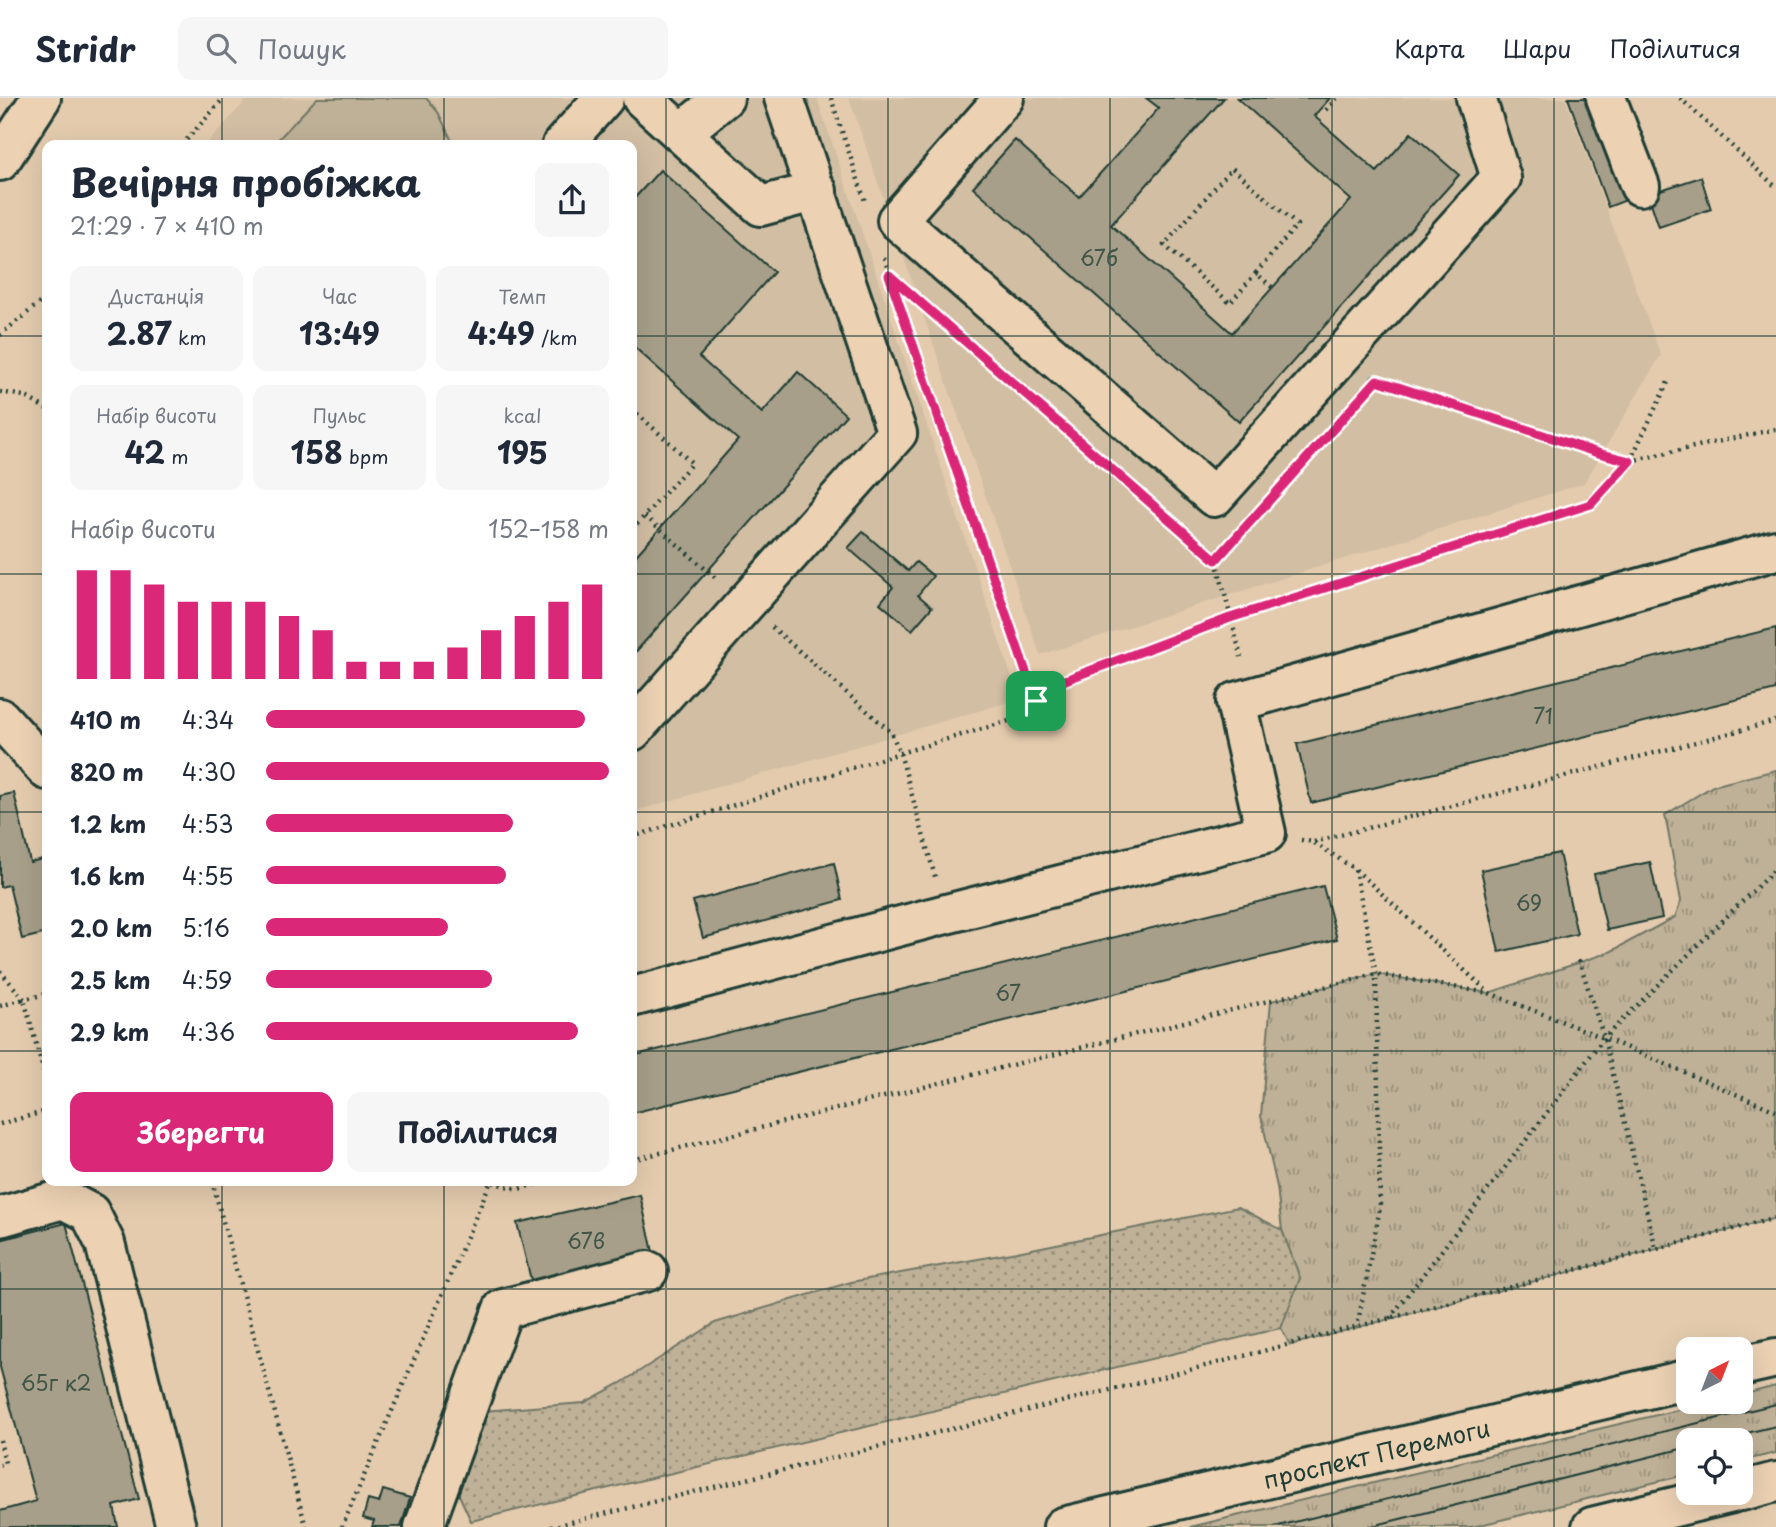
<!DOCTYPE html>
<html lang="uk">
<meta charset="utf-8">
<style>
body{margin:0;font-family:"Playpen Sans",sans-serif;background:#f6f6f7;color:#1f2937;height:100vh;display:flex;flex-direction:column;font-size:26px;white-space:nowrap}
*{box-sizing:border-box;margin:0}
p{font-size:23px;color:#747a83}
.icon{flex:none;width:38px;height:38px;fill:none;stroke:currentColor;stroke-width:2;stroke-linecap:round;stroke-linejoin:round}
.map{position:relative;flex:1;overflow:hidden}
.panel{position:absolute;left:42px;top:42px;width:595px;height:1046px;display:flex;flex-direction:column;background:#fff;border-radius:14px;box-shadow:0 7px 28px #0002}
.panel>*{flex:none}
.needle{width:46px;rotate:42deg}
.fabs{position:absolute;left:1676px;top:1239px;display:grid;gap:14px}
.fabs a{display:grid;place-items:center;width:77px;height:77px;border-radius:14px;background:#fff;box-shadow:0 7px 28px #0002;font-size:35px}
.pin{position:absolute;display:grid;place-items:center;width:60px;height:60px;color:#fff;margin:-30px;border-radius:14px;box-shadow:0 4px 10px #0006}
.round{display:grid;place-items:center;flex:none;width:74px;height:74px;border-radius:14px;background:#f6f6f7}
.summary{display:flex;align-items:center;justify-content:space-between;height:119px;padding:0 28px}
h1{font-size:38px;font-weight:700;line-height:52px}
.stats{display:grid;grid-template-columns:repeat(3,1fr);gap:10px;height:119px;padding:7px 28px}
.stats div{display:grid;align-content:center;border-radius:14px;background:#f6f6f7;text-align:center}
.stats b{font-size:30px;font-weight:700}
.stats small{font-size:19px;font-weight:400}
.stats p{font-size:19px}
.chart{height:196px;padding:14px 28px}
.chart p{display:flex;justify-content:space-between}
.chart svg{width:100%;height:126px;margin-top:7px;stroke:#db2777;stroke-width:6}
.cta{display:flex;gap:14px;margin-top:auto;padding:14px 28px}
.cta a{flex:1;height:80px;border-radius:14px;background:#db2777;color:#fff;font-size:28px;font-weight:700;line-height:80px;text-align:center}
.cta a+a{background:#f6f6f7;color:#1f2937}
ul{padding:0 28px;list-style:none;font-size:23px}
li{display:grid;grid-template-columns:112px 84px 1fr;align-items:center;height:52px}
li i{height:18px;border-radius:9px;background:#db2777}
header{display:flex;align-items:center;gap:42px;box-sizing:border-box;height:98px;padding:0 35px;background:#fff;border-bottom:2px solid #e0e1e3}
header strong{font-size:33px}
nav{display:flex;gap:38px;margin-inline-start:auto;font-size:24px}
.search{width:490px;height:63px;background:#f6f6f7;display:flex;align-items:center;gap:18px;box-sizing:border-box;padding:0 24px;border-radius:14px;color:#747a83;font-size:26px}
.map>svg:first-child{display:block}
.built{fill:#d2bea3}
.grass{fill:url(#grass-tufts);stroke:#6f7766;stroke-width:2}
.park{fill:url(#park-dots);stroke:#6f7766;stroke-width:2}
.pitch{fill:#bfb197;stroke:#6f7766;stroke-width:2}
.building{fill:#a79f89;stroke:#1f3d34;stroke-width:2}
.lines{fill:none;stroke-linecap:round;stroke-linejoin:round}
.minor-casing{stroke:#1f3d34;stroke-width:44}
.major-casing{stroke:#1f3d34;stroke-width:44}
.path{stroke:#1f3d34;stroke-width:4.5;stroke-dasharray:2 5;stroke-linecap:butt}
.minor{stroke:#ecd1b3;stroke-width:38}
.major{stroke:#ecd1b3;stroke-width:38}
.tram{stroke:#1f3d34;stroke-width:2}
.route-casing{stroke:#fff;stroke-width:14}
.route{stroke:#db2777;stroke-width:9}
.grid{fill:none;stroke:#1f3d34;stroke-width:2;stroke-opacity:0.55}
.labels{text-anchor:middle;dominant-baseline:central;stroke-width:5;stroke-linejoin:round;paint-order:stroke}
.number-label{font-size:21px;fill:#415649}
.street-label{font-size:24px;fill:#1f3d34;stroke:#ecd1b3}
</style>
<header>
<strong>Stridr</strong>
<div class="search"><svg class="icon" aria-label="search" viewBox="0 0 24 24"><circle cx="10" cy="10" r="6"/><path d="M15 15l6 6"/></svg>Пошук</div>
<nav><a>Карта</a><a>Шари</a><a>Поділитися</a></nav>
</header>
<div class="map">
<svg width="1776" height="1429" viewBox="0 0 1776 1429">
<defs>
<pattern id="grass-tufts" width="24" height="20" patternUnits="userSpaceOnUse" patternTransform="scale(1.75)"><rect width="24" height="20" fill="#bfb197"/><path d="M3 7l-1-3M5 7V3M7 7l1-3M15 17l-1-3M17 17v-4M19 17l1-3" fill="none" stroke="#9b917c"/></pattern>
<pattern id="park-dots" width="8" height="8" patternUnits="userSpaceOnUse" patternTransform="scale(1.75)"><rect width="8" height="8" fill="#bfb197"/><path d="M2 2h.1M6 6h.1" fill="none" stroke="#9b917c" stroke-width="1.8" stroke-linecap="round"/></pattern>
</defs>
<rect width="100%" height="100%" fill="#e4cbae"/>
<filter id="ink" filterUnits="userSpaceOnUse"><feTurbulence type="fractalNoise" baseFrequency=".0143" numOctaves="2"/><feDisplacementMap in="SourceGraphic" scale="14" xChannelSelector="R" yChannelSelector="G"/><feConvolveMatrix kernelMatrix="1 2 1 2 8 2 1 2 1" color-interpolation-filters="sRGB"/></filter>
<g filter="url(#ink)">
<path class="built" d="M248 0H817L1019 601 632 714V47H206Z
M849 0H1565L1661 257 1584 385 1040 557Z"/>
<path class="grass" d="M1776 672V1120L1290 1247 1281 1230 1300 1180 1282 1132 1277 1089 1261 1018 1271 903 1376 876 1489 895 1610 854 1675 819 1681 803 1665 717 1713 688Z
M1776 1288V1355L1741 1363V1342H1689V1376L1472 1429H1190L1711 1304H1741V1297Z"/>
<path class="park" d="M1238 1109 1282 1132 1300 1180 1281 1230 471 1423 444 1364 469 1314 584 1305 621 1285 715 1225 851 1184 1017 1154Z"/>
<path class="pitch" d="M317 0H426L438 14 454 47H273Z"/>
<path class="building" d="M1146 0H1224L1111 127 1232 235 1351 102 1237 0H1330L1314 18 1377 74 1411 35 1459 77 1239 324 973 89 1015 42 1079 99 1159 10Z
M1568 0H1601L1637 98 1608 109Z
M660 72 774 174 699 259 762 315 798 274 846 317 632 558V462L738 342 632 247V103Z
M1701 79 1711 111 1659 129 1648 96Z
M863 434 908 473 916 464 933 478 918 497 932 509 912 532 880 505 893 489 848 450Z
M1776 530V592L1311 705 1297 646Z
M14 695 30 764 47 760V835L22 841 9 787 0 789V698Z
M1559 755 1577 836 1499 854 1481 772Z
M1650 764 1662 820 1607 832 1594 776Z
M834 765 842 802 703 840 693 803Z
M1323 788 1337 841 632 1015V958Z
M640 1097 654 1158 532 1186 517 1125Z
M66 1125 139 1401 114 1408 118 1429H0V1413L36 1403 0 1269V1142Z
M383 1392 410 1400 401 1429H372L374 1423 363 1420 368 1402 379 1405Z"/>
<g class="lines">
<g class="minor-casing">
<path id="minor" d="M642 0 761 108 817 93
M1004 0 897 122 1214 399 1501 80 1476 0
M1606 0 1640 88
M681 35 724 0
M562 47 604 0
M0 63 41 0
M0 620 47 672
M632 633 897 335 784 0
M632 899 946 816 1266 735 1236 604 1776 452
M0 1119 63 1101 90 1115 105 1145 176 1429
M424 1429 503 1211 648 1173"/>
</g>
<g class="major-casing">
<g id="major">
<path d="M1741 1268 1776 1260"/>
<path d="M1741 1393 1776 1384"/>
<path id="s1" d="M1063 1429 1689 1281"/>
<path d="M1592 1429 1732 1395"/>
</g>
</g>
<path class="path" d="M831 0 866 106
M1680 0 1776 89
M1326 12 1337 0
M182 47 224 0
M884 160 1036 602
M1256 175 1230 205 1164 147 1232 70 1297 127 1256 175 1273 190
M890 177 1216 462 1241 559
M0 237 47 199
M1371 278 1377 282 1598 355 1630 363 1776 331
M0 294 24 298 47 311
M632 311 692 365 632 432
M645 418 718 482
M1216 462 1376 283
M772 529 891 634 900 655 936 782
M632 739 900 655 1009 623 1060 584 1230 520 1591 406 1630 363 1669 282
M1301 742 1313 744 1355 771 1489 895 1604 940 1776 1013
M1314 744 1776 623
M1355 771 1376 876 1380 1110 1357 1229
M1579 862 1604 940 1656 1151
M0 873 24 901 47 896
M0 908 24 901 47 986
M0 1026 47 1013
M632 1062 1376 876 1489 895
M212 1083 306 1429
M486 1083 518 1091 548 1083
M1390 1220 1604 940 1776 770
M0 1342 5 1365 0 1367
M342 1429 491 1083
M551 1429 1151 1282 1776 1120"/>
<use href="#minor" class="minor"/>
<use href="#major" class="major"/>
<path class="tram" d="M1717 1342 1776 1328
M1274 1429 1776 1306
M1368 1429 1689 1349"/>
</g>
</g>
<g class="lines" filter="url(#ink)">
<g class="route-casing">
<path id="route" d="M889 177 1216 462 1377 282 1598 355 1630 363 1591 406 1230 520 1060 584 1036 603Z"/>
</g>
<use href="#route" class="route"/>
</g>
<path class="grid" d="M222 0V47M444 0V47M666 0V1429M888 0V1429M1110 0V1429M1332 0V1429M1554 0V1429M0 238H47M632 238H1776M0 476H47M632 476H1776M0 714H47M632 714H1776M0 953H47M632 953H1776M222 1083V1429M444 1083V1429M0 1191H1776"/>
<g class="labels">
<g class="number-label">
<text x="1099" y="159">67б</text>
<text x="1543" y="617">71</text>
<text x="1529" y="804">69</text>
<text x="1008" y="894">67</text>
<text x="586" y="1142">67в</text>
<text x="56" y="1284">65г к2</text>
</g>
<g class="street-label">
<text stroke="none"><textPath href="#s1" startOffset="322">проспект Перемоги</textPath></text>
</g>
</g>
</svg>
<div class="fabs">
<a><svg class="needle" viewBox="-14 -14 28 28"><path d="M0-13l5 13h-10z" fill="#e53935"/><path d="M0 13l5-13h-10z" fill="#747a83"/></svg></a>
<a><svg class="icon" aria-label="locate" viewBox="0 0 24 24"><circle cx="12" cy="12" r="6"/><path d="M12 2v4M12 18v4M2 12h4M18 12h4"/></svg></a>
</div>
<div class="pin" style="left:1036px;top:603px;background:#1e9e55"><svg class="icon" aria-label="arrive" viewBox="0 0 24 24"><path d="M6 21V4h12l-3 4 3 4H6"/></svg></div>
<section class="panel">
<div class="summary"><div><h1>Вечірня пробіжка</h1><p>21:29 · 7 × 410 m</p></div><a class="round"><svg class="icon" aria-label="share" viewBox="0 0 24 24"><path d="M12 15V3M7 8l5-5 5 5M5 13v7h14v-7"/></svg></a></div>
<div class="stats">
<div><p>Дистанція</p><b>2.87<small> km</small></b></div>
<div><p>Час</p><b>13:49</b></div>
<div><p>Темп</p><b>4:49<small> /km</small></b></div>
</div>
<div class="stats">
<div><p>Набір висоти</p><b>42<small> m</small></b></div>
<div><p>Пульс</p><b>158<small> bpm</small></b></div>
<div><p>kcal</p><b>195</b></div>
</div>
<div class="chart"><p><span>Набір висоти</span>152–158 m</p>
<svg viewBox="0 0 160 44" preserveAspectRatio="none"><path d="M5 44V6M15 44V6M25 44V11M35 44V17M45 44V17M55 44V17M65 44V22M75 44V27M85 44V38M95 44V38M105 44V38M115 44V33M125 44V27M135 44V22M145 44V17M155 44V11"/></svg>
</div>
<ul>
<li><b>410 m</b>4:34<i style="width:93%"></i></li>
<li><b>820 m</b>4:30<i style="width:100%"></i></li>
<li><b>1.2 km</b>4:53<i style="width:72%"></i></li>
<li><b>1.6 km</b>4:55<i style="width:70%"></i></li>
<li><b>2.0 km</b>5:16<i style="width:53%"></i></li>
<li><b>2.5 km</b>4:59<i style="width:66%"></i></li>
<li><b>2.9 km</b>4:36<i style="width:91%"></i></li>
</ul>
<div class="cta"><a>Зберегти</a><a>Поділитися</a></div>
</section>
</div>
